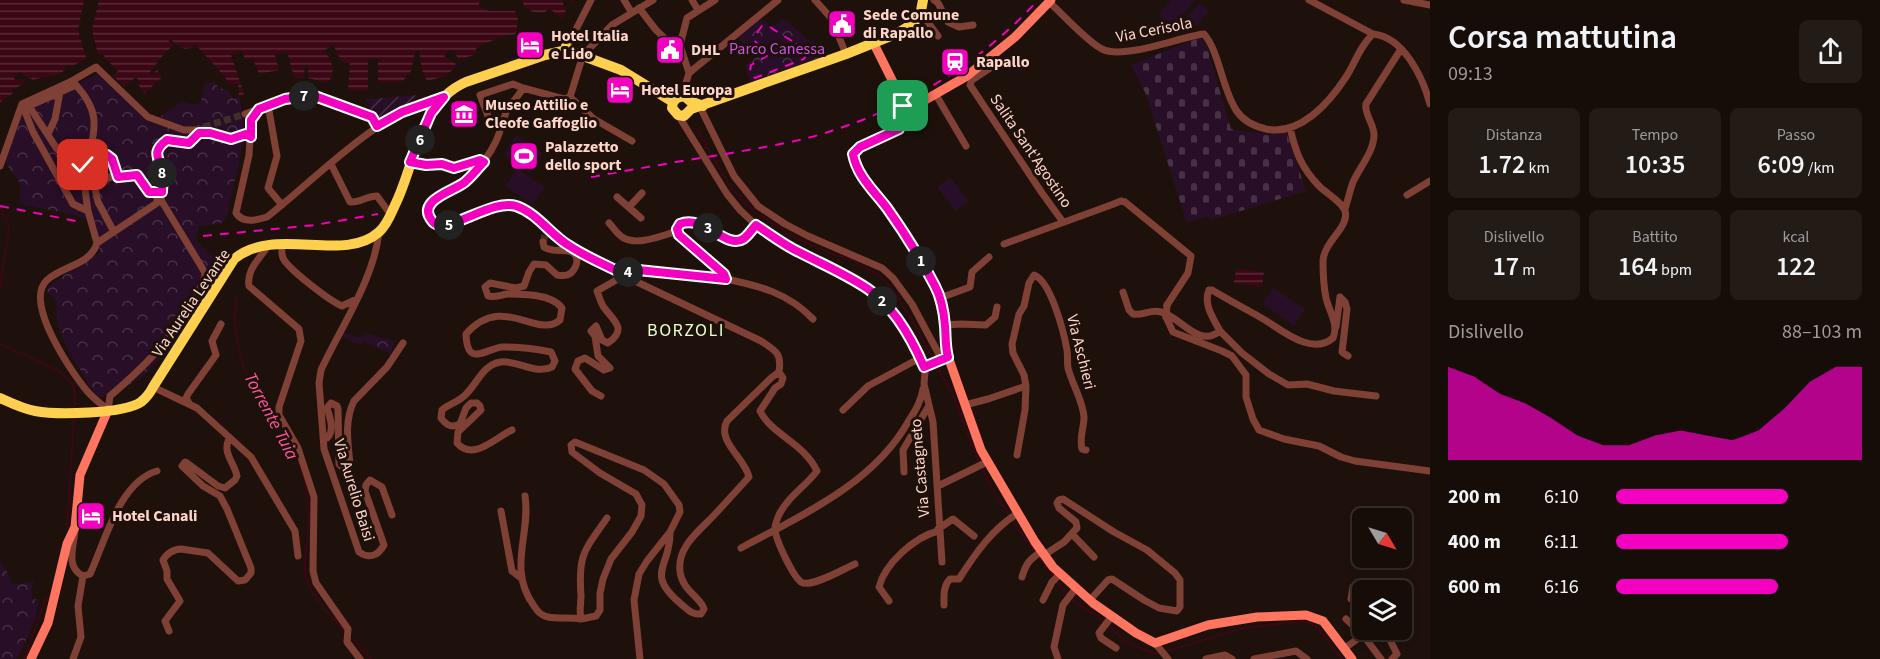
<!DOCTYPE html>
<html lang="it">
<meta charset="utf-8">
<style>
body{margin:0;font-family:"Source Sans 3",sans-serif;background:#231b16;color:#f1f3f6;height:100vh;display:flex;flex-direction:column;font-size:22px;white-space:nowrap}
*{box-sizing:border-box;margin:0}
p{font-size:20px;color:#9e9c9c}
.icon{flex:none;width:33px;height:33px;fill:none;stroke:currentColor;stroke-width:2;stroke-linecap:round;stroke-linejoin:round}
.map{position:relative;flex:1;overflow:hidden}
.panel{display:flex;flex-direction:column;background:#160d08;width:450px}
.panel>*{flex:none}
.needle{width:39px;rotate:128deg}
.fabs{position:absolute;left:1352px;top:508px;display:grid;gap:12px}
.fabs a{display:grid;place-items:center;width:60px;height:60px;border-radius:9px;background:#160d08;box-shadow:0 3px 9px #0003,0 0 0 2px #352d29;font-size:30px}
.pin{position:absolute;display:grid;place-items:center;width:51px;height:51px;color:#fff;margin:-26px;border-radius:12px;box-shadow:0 3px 9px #0006}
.km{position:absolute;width:30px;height:30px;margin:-15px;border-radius:50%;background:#222;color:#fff;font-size:16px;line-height:30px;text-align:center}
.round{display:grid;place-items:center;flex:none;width:63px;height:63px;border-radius:9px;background:#231b16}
.head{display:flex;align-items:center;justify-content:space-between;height:102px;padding:0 18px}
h1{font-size:33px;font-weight:600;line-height:45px}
.figures{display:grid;grid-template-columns:repeat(3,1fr);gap:9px;height:102px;padding:6px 18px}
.figures div{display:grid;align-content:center;border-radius:9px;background:#231b16;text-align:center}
.figures b{font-size:26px;font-weight:600}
.figures small{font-size:16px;font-weight:400}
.figures p{font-size:16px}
.chart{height:168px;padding:12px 18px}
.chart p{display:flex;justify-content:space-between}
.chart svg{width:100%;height:108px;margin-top:6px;fill:#f400c1;opacity:.7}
ul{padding:0 18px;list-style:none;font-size:20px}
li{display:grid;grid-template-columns:96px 72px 1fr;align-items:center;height:45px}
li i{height:15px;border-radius:8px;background:#f400c1}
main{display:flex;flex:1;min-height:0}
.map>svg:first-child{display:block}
.grass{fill:#280e27}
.forest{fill:url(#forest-crowns)}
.cemetery{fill:url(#cemetery-stones)}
.garden{fill:url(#garden-furrows)}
.water{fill:url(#water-rules)}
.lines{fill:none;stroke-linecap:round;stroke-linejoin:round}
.stream{stroke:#3b0715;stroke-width:2}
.street-tunnel{stroke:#402e28;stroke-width:7;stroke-dasharray:7 3.5;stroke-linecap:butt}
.secondary-tunnel{stroke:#402e28;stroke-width:9;stroke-dasharray:9 4.5;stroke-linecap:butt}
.street{stroke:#7f4035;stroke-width:7}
.secondary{stroke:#ff7560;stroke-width:9}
.primary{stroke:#ffd050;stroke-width:10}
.rail{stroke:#f400c1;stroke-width:2;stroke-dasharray:9 8;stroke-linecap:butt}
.street-bridge{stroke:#7f4035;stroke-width:7}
.route-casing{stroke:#fff;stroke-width:12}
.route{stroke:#f400c1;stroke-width:8}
.labels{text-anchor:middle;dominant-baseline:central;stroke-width:6;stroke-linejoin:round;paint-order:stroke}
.poi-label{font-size:16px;font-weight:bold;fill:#ffd5c9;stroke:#1e110b;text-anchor:start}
.street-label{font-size:16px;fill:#ffd5c9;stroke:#1e110b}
.park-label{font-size:16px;fill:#cd53e1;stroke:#1e110b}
.neighbourhood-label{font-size:18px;letter-spacing:1.5px;fill:#e6ffcb;stroke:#1e110b}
.water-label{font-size:18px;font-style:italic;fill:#ff579f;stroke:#1e110b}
</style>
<main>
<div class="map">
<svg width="1430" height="659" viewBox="0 0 1430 659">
<defs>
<pattern id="forest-crowns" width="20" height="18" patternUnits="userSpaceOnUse" patternTransform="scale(1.5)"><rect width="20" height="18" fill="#280e27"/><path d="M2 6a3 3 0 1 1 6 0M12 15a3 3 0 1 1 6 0" fill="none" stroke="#483045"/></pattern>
<pattern id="cemetery-stones" width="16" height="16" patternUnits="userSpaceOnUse" patternTransform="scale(1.5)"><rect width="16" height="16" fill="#280e27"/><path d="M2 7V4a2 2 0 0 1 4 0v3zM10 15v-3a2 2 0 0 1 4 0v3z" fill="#483045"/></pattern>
<pattern id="garden-furrows" width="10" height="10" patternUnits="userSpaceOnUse" patternTransform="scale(1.5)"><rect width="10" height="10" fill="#280e27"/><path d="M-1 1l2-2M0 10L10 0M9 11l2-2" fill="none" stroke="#483045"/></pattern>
<pattern id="water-rules" width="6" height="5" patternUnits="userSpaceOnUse" patternTransform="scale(1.5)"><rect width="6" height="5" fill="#3b0715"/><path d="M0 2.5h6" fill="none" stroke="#582a36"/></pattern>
</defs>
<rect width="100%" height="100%" fill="#1e110b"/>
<path class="grass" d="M1171 0H1195L1173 27 1158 15Z
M1199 3 1209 11 1196 27 1185 19Z
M516 135 543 153 530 174 507 158 505 151Z
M517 169 545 187 533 205 505 186Z
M950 177 969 202 955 211 937 187Z
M1273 288 1305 309 1294 326 1262 304Z"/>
<path class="forest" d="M783 18 811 42 814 40 820 58 750 82 745 65 755 59 738 37 760 19 773 27Z
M98 74 151 123 181 102 197 105 201 101 205 84 214 82 219 88 229 91 233 99 239 96C251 133 235 176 227 214L223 223 199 226 196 241 214 259 218 267C199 305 172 353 138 379 127 388 113 393 100 398 91 390 87 382 81 371 65 346 56 331 56 301L47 291 52 283 99 253C101 239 96 227 85 219 78 214 33 208 20 203V183L5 162 18 127 20 111 28 105Z
M341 331 359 338 361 336 364 337 365 333 394 341 391 354 363 341 361 345 339 335Z
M0 562 6 570 12 583 19 584 35 581 31 589 32 599 39 600 35 620 17 659H0Z"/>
<path class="cemetery" d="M1196 39H1202L1206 44 1231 129C1250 134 1265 133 1284 132L1287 134 1306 191 1211 220 1208 216 1187 223 1145 92 1131 65Z"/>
<path class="garden" d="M420 95 381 121 378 120 373 115 366 99Z"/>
<path class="water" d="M0 0H84L78 30 86 58 73 66 67 65 62 73C52 77 44 76 33 80L19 72 14 78 15 80H25L24 84 11 90 13 92 12 94 4 98 0 103Z
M99 0H479V6L489 11H515L518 19 516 34C510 34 480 44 476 49V54L459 60 454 51 449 50 444 56 456 64C451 76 439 78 427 81L422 70 419 51 415 52 411 71 402 82H378V59L368 58V91L348 90 350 63 342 62 333 45 325 50C331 61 338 73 327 83L308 78V65H305L304 78 294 77 287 52 275 55 279 70 259 74 253 59H245L242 51 231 55 244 94 239 96 238 84 230 85 225 77 196 45C183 53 181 47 170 39L168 41 174 45 164 54 150 72 151 75 157 70 162 77 144 94 138 84 140 82 136 77 124 86 113 76 118 71 105 58 103 53 98 54 92 30Z
M522 0H563V4L566 7 565 14 561 18 549 8 544 13 533 12 524 6Z
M1236 269 1264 272 1262 287 1234 283Z"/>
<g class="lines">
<path class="stream" d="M571 0 574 5
M697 130 731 188 751 209 792 236 832 254 851 259 880 276 888 284 911 318 955 399 971 444 992 489 1009 515
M0 207 8 222 9 230 0 286
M237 296C232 325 237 358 252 384 269 413 291 438 302 471 307 488 310 513 308 530 307 545 302 565 307 580 313 599 331 617 345 631
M0 343C18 354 59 367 70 381 76 389 75 399 74 408
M70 481 74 417
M1012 520 1035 552
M67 528 70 484
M1039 557 1059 585 1075 602 1104 621
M1109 625 1125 642 1156 654 1159 653
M353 639 371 659
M1165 652 1239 629 1302 621 1316 626 1342 659
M24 659 46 598 49 596"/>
<path class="street-tunnel" d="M194 130 245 114
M543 242 546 233"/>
<path class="secondary-tunnel" d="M896 88 903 106"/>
<path class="street" d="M624 0 632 13
M692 0 698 10
M815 0 831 18 846 54
M934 0 938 3 948 22 959 27 973 25
M1309 0 1373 34
M1404 0 1430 5
M1049 2C1064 15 1085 40 1102 49 1124 60 1179 37 1204 34 1219 51 1222 88 1236 110 1243 121 1253 126 1266 129 1300 136 1329 103 1346 77 1355 63 1360 46 1373 34 1404 37 1423 78 1430 104
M639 8 656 30 682 55
M927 21 938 36
M567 47 591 0
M994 54 993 66 972 80 970 85 1042 193 1063 222
M689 73 680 45 687 18 715 0
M936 95 966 146
M682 96 689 73 778 0
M570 97 564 99 523 88C519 96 512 102 507 110 502 122 500 135 494 145 489 156 480 166 472 175 462 186 435 195 431 204 426 214 433 223 442 226L497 205 515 206 535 218 566 244 635 281 761 341C776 351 782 353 779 372L771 378 727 421C716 441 745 458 749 477 738 489 727 501 717 512 702 529 677 545 680 571 682 591 702 598 704 609L701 614C692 615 687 609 681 604 644 573 671 567 670 532
M570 97 583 55 612 25 653 0
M570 97 594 119 632 141
M22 104 33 132 73 204 88 211 97 243C91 265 62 266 47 280 23 302 72 373 87 391 93 398 101 404 108 410
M268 105 277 156 268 188 282 205
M700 107 734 176 758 206 785 224 808 236 882 268 893 278 912 304 942 360
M259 109 251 120 249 155 236 213C243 224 257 220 267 217 321 175 376 112 444 97
M245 114 285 99 312 95 372 117 377 126
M678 115 727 194 740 210 756 225 778 240 869 290 885 304 893 315 920 357 925 372 924 384 933 422 942 562
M488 116 480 95 513 84 523 88
M48 134 55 119 60 92
M410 162 426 165 442 164 454 168 480 160 484 162
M331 164 350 202C360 203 367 196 377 196L391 215
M0 166 22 104 70 82 96 67 148 117 184 130H194
M80 172 89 156
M94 185 98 202 114 232
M91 186 116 174
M1407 195 1430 181
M617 197 641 218
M629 207 642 193
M1345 209C1348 200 1350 190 1353 182 1360 167 1374 151 1374 135 1374 124 1364 114 1366 104L1401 49
M88 211 83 175 57 149 29 106 76 85C99 111 96 124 89 156L107 155 112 159 118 177 137 175 149 192H162
M609 223C613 227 617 234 622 237 637 247 663 235 678 231
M379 232C374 279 341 327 321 370L319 383 324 449 359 552C369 559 378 556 384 545L365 491 366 485 370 480 382 487 392 515
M97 243 157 203V195
M269 244C261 258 246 269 249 286L299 329 301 341 279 407V415L298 448 314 497 313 571 316 583 348 629 347 642 360 659
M282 244C282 248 281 253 283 258 288 269 330 301 342 306L357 299
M1004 244 1111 205 1121 201 1125 202 1191 256 1188 273 1167 305
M726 279C760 286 788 293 813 319
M1123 292 1129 310 1133 314C1143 316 1150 309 1161 312 1180 316 1198 349 1220 331 1213 318 1203 304 1209 290H1212C1230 301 1248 310 1265 320 1283 331 1312 356 1333 338 1339 325 1329 311 1326 298 1324 288 1323 270 1323 261 1324 241 1350 227 1345 211 1342 202 1326 193 1319 186 1301 167 1296 153 1290 128
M940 298 970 287 972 272 989 257
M1166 317 1173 332 1222 351 1232 356 1246 375V397L1253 419 1259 430 1284 439 1319 446 1341 457 1355 461 1430 471
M945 325 961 324 986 325 995 317 997 307
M1336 327 1340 297 1345 302 1347 309 1342 352 1348 356
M1220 331 1242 353 1269 374 1288 385 1307 384 1334 391 1376 396
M924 367 944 359
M779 372 783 378 781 384 775 388 760 411C772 435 804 443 817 471 805 487 786 498 778 517 777 520 774 527 775 530 776 540 794 580 803 583 815 586 843 569 855 564
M153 387 197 408 251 457 295 531 298 556
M601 396 592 391 575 369 578 361 585 358 604 370 610 368 598 356 595 336 591 331 596 326 602 340 608 343C629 328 612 320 603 306 600 301 599 296 597 291L625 275 630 270 661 271 726 279 724 274 679 235 677 229 680 224C703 213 727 250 743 239 748 236 752 229 756 225
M189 403 186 398 188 394 216 355 212 341 221 324
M965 405 988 399 1026 386
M108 410 110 396C150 362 182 329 204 280L205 273 201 266 161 200 163 176 157 158 159 146 167 140 189 143 199 133H210L232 139 246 134 251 137
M843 410 868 386 920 358
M512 430C496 437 473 462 457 443L458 432 481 410 480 406 477 403H471L466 408 460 424C452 428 447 426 441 418L442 410C448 404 456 403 463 397 476 387 482 364 501 362 518 360 535 375 552 367L555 361 551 352C537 349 518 347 503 347 486 348 467 369 466 334 503 292 537 340 560 320L562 308C552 294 523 294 507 294 500 295 495 298 488 296L485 287 490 283 516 288 524 286 529 272 534 264 546 265 557 275C562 276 567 276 571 273 574 270 577 265 577 260 575 244 554 255 544 247L543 242
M323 436 327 438C335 431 330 417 327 408L331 403 337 406 338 409 339 464 343 468 350 464C348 443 344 421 354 401L387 367 403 343
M1017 455 1025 410 1026 386 1024 375 1013 353 1012 344 1019 314 1024 306 1029 283 1034 275C1051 281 1064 333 1067 350 1068 356 1067 362 1068 368 1072 384 1083 401 1084 417 1084 428 1079 437 1082 449L1086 450
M904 472 903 450 928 407
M938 486 987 462
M525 496C531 534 507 569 534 606 537 611 542 616 548 617 558 619 570 617 581 619
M501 511 512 571 521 578
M607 518C584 551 578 554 581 596 581 604 579 610 581 619L596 616 600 610V593L603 579 611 559 632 532 641 516 642 505 636 494 600 473 572 452 571 445 575 442 644 470 664 484 679 505 680 512 670 532 647 561 639 574 634 600 640 659
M938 529 953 519 974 536
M75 530C74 547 65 567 83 576
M1072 534 1094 557
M741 548C802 515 873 484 908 422 915 411 921 402 923 389
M1044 555 1064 542 1077 528 1076 522 1059 508 1057 503 1059 500 1063 499 1114 532 1147 550 1175 573 1180 580V607L1177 611 1159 608 1144 600 1112 579 1108 580 1090 600
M83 576 90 574C105 542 119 482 157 471
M1022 577C1026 563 1030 559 1042 551
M1353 587 1351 599 1362 604
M1043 600 1052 582 1060 574
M889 601 879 587C885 563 915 537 938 531
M944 605C944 596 943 586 950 579H959C975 554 992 529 1018 513
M1112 616 1099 633 1101 638 1116 648
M1346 619 1363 635
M1385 630 1397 654 1392 659
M169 631 165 621 180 601 167 579V571L163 560C166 554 174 549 181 549L208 553 238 581 245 580 251 573V568L227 509 220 496 203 486 182 466 185 462 187 463 218 486 225 488 235 480 237 476C234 462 221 451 230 438
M1155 643 1168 659
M1345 648 1363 635 1381 659
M73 659 81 637 78 606 83 576
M1058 659 1054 647 1063 605 1076 588
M1206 659 1225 655 1232 659
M1254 659 1296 651 1307 659"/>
<path class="secondary" d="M874 44 896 88
M903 106 906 111 899 129 860 147 853 154 857 167 865 181 904 233 936 288 945 325V348L981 450 1035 542 1053 567 1093 603 1136 633 1155 643 1208 625 1257 617 1306 615 1323 621 1352 659
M906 111 967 76 1015 37 1051 0
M31 659 48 623 67 544 75 527 80 475 108 410"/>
<path class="primary" d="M566 46 567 50 621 70 673 102
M673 102 677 98 684 96 690 101 703 106
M673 102 672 108 678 115 684 116 691 109
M691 109 846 54 898 33 914 23 921 11 923 0
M0 398C11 403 23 409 35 411 56 415 124 414 141 402 146 398 150 393 153 387L234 259C275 225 343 264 379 232 387 225 391 214 395 205 416 163 418 103 466 82L545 55 567 50"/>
<path class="rail" d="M792 41 768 26H762L758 31 755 41 767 56 751 65 750 72 755 78 760 76 804 59 807 52 796 44
M591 177C636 169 681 161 726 154 763 147 801 142 837 129 913 104 984 60 1038 0
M0 206 81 222
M203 236 315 225 378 214"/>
<path class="street-bridge" d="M1166 317 1167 305"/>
</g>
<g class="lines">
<g class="route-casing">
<path id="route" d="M83 165 89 156 107 155 112 159 118 177 137 175 149 192H162C162 187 163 181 163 176 161 159 149 153 167 140L189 143 199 133H210L231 139 246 134 251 137V120L259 109 285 99 312 95 372 117 377 126 402 112 444 97 431 113 410 162 426 165 442 164 454 168 480 160 484 162C478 168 472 176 465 182 455 191 414 200 433 222 446 236 492 198 516 206 537 213 550 234 568 245 586 257 606 265 625 275L630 270H638L726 279 724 274 679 235 677 229 680 224C703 214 727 250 743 239 748 236 752 229 756 225 770 234 784 245 799 252 822 264 846 274 868 289 893 306 912 339 924 367L948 357C945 346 946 337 945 326 944 313 941 297 935 286 921 259 904 232 887 208 874 191 857 176 853 154L860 147 899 129 906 111 903 106"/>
</g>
<use href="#route" class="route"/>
</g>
<defs>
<g id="civic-square" transform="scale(1.5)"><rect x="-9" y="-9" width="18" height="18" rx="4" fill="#f400c1" stroke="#1e110b"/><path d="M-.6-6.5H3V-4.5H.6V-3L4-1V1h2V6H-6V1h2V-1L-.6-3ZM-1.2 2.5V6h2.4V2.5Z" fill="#fff"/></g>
<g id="hotel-square" transform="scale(1.5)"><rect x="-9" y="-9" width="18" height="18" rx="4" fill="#f400c1" stroke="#1e110b"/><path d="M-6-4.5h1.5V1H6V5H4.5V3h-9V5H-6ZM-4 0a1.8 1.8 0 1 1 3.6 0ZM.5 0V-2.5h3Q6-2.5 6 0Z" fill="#fff"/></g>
<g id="station-square" transform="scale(1.5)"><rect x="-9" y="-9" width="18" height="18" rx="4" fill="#f400c1" stroke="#1e110b"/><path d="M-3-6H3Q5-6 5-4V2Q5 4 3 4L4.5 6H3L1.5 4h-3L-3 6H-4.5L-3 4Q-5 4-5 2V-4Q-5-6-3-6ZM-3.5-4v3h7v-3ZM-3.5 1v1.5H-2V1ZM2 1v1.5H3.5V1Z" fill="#fff"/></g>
<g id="museum-square" transform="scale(1.5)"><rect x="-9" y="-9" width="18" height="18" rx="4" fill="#f400c1" stroke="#1e110b"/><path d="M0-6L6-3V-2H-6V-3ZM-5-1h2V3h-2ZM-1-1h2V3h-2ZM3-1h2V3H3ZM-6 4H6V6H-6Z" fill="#fff"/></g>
<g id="stadium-square" transform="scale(1.5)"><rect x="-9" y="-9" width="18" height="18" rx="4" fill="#f400c1" stroke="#1e110b"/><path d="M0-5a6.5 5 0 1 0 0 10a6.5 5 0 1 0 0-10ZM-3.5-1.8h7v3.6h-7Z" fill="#fff"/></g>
</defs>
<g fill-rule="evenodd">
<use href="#civic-square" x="842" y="24"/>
<use href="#hotel-square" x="530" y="45"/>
<use href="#civic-square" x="670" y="50"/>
<use href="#station-square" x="955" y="62"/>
<use href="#hotel-square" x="620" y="90"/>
<use href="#museum-square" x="464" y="114"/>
<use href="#stadium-square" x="524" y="156"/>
<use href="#hotel-square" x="91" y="516"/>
</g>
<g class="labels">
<g class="poi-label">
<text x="863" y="15">Sede Comune<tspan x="863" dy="18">di Rapallo</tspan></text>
<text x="551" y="36">Hotel Italia<tspan x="551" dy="18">e Lido</tspan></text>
<text x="691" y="50">DHL</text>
<text x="976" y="62">Rapallo</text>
<text x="641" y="90">Hotel Europa</text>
<text x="485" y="105">Museo Attilio e<tspan x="485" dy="18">Cleofe Gaffoglio</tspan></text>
<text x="545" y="147">Palazzetto<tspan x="545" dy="18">dello sport</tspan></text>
<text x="112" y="516">Hotel Canali</text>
</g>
<g class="street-label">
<text transform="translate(1154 30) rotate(-11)">Via Cerisola</text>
<text transform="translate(1031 151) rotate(56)">Salita Sant'Agostino</text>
<text transform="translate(191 303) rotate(-56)">Via Aurelia Levante</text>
<text transform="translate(1081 352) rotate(76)">Via Aschieri</text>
<text transform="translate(920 468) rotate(-95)">Via Castagneto</text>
<text transform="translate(354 490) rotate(73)">Via Aurelio Baisi</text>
</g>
<g class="park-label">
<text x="777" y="49">Parco Canessa</text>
</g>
<g class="neighbourhood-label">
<text x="686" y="330">BORZOLI</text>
</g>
<g class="water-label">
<text transform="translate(271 416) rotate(62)">Torrente Tuia</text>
</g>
</g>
</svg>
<div class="fabs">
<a><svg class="needle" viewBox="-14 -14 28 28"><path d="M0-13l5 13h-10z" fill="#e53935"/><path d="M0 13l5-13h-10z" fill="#9e9c9c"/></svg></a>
<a><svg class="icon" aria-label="layers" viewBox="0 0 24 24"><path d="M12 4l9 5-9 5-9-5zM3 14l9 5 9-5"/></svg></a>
</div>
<div class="pin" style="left:903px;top:106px;background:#1e9e55"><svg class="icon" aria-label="arrive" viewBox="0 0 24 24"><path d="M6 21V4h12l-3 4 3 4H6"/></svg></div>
<div class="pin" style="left:83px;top:165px;background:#d93025"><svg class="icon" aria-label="check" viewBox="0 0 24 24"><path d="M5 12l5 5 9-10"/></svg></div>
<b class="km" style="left:921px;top:261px">1</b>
<b class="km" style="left:882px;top:301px">2</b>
<b class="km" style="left:708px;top:228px">3</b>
<b class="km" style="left:628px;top:272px">4</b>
<b class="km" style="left:449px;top:225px">5</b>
<b class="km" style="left:420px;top:140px">6</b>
<b class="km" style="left:304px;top:96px">7</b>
<b class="km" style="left:162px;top:173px">8</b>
</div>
<section class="panel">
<div class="head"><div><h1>Corsa mattutina</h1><p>09:13</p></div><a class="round"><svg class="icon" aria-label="share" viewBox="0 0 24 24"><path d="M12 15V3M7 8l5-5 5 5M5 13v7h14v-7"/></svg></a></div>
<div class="figures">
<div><p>Distanza</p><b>1.72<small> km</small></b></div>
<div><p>Tempo</p><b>10:35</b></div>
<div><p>Passo</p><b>6:09<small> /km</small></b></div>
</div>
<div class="figures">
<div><p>Dislivello</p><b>17<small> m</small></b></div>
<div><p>Battito</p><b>164<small> bpm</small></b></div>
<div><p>kcal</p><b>122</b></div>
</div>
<div class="chart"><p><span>Dislivello</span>88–103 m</p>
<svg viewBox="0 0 160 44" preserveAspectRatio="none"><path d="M0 44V6L10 10L20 17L30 21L40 27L50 34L60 38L70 38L80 34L90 32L100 34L110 36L120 32L130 23L140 12L150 6L160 6V44z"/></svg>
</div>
<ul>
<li><b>200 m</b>6:10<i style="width:70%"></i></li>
<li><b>400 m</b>6:11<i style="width:70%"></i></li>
<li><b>600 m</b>6:16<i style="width:66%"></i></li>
</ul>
</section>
</main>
